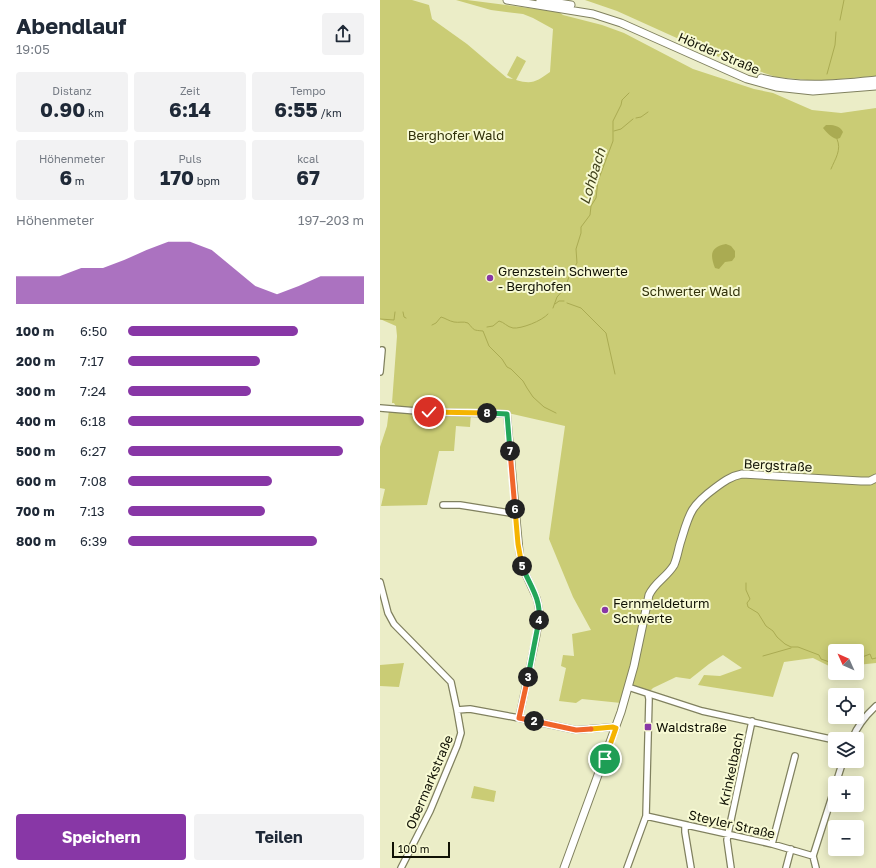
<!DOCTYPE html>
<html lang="de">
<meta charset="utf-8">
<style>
body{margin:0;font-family:"Golos Text",sans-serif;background:#f2f2f3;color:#1f2937;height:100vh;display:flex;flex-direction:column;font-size:15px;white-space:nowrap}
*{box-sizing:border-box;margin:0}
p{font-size:13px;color:#747a83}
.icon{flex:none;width:22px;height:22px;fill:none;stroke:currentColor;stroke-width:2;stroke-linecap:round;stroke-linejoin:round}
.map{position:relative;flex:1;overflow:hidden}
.side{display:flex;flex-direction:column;background:#fff;width:380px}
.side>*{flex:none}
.needle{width:26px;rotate:315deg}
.buttons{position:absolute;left:448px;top:644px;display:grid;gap:8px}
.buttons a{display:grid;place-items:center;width:36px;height:36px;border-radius:4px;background:#fff;box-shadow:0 2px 10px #0003;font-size:20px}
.scale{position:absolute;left:12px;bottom:10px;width:58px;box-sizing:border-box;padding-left:4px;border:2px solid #101104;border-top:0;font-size:11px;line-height:14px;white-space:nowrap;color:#101104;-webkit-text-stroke:3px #f8fad4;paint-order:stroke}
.pin{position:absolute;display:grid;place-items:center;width:34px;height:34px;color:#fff;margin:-17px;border:2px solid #fff;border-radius:50%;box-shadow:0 1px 4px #0007}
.km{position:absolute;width:20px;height:20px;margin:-10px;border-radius:50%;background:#222;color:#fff;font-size:11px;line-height:20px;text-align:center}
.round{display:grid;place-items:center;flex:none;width:42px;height:42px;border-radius:4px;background:#f2f2f3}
.summary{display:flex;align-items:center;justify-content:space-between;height:68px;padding:0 16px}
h1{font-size:22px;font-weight:700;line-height:30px}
.figures{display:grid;grid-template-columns:repeat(3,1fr);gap:6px;height:68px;padding:4px 16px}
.figures div{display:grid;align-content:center;border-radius:4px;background:#f2f2f3;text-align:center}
.figures b{font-size:20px;font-weight:700}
.figures small{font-size:11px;font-weight:400}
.figures p{font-size:11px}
.chart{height:112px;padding:8px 16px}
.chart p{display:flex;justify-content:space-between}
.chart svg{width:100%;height:72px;margin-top:4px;fill:#8837a6;opacity:.7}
.action{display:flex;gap:8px;margin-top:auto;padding:8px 16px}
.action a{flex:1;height:46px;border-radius:4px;background:#8837a6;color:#fff;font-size:16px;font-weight:700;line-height:46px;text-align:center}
.action a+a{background:#f2f2f3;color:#1f2937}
ul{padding:0 16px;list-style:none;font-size:13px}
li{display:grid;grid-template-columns:64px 48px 1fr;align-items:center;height:30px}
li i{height:10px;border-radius:5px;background:#8837a6}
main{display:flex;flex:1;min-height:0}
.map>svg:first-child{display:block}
.green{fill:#cacc75}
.water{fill:#aaab52}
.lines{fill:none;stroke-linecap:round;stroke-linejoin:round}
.stream{stroke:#aaab52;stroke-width:1}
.minor-casing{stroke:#80815f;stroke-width:8}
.major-casing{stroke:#80815f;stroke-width:9}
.minor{stroke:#fff;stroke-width:5.5}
.major{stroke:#fff;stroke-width:7}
.split-1-casing{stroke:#fff;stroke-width:8}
.split-2-casing{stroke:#fff;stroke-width:8}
.split-3-casing{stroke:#fff;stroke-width:8}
.split-4-casing{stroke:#fff;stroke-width:8}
.split-5-casing{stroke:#fff;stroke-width:8}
.split-6-casing{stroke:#fff;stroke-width:8}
.split-7-casing{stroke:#fff;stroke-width:8}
.split-8-casing{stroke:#fff;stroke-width:8}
.split-9-casing{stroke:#fff;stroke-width:8}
.split-1{stroke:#f5b400;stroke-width:5}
.split-2{stroke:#f0652b;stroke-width:5}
.split-3{stroke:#f0652b;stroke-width:5}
.split-4{stroke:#22a559;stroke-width:5}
.split-5{stroke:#22a559;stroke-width:5}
.split-6{stroke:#f5b400;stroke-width:5}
.split-7{stroke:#f0652b;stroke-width:5}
.split-8{stroke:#22a559;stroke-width:5}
.split-9{stroke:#f5b400;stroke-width:5}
.poi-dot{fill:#8837a6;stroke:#f8fad4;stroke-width:1.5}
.labels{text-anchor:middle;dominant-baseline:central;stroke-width:4;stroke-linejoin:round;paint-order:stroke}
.street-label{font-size:13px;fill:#101104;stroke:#f8fad4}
.park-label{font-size:13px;fill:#31310a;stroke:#f8fad4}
.poi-label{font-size:13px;fill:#101104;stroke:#f8fad4;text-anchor:start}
.water-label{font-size:14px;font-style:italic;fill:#42431d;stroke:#f8fad4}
</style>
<main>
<section class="side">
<div class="summary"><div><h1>Abendlauf</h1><p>19:05</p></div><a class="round"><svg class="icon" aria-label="share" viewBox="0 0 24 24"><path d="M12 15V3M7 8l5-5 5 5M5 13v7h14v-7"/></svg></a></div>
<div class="figures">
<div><p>Distanz</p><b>0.90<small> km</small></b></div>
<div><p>Zeit</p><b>6:14</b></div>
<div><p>Tempo</p><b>6:55<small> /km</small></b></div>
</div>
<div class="figures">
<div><p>Höhenmeter</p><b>6<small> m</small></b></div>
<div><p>Puls</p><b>170<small> bpm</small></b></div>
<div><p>kcal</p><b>67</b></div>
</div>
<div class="chart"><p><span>Höhenmeter</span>197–203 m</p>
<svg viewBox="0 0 160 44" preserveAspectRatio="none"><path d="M0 44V27L10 27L20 27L30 22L40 22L50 17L60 11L70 6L80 6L90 11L100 22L110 33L120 38L130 33L140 27L150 27L160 27V44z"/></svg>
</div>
<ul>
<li><b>100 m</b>6:50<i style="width:72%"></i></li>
<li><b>200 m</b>7:17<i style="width:56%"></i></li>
<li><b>300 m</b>7:24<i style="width:52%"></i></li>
<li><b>400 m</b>6:18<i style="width:100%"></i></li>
<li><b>500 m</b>6:27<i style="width:91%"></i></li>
<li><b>600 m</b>7:08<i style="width:61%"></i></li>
<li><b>700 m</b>7:13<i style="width:58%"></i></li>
<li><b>800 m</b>6:39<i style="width:80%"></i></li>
</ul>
<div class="action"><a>Speichern</a><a>Teilen</a></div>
</section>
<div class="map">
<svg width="496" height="868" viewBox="0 0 496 868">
<rect width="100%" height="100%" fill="#ebedc7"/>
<path class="green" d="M0 0H32L49 5 52 19 87 44 127 78 133 79 127 75 137 56 146 61 136 80C153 85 157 81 170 72L173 29 153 18 143 14 111 10 76 0H87L179 12 183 15 222 25 244 33 313 69 374 89 393 93 432 110 461 113 496 108V663L477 665V651H455V667H451L433 658 404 662 393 697 318 685 324 675 340 676 362 668 343 655 329 664 310 679 296 677 273 688 270 691 252 686V682L241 703 202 699 196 703 179 701 186 668 181 666 183 655 194 656 192 634 211 630 193 597 169 539 185 426 124 412 49 411 17 408 14 403H12L17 336 16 326 0 319Z
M205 0H496V76L437 81 396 77 341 58 237 11Z
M9 410 91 413 90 427 76 426 74 451H59L47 505 1 506 5 489 0 488V447L7 426Z
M24 663 19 687 0 686V665Z
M94 786 116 791 114 802 91 798Z"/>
<path class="water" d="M446 125C452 125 460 125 463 132L460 138 457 139C452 138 446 132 443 128Z
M346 244 351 246 355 251V257L352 261 345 262 339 269 335 268C330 255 330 247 346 244Z"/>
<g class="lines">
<path class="stream" d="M460 20 464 0
M447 74 455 45 456 32
M256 118 261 117 268 112
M234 131 241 129 253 119
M451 169C455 159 462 150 457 139
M187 303 201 308 226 333 235 374
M175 304 179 301H184
M173 308 177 297 185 288 190 274 197 263 196 249 201 233V227L210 215 211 206 216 198 218 181 233 141V121L241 105 242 100 249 93
M23 312 24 317 26 318
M0 319 14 320 15 312
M52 325 56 323 61 317C65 318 69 321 74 322 79 323 83 321 88 323 95 331 93 330 103 331L109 346 122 359 127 367 131 369 143 381 147 388 153 397 164 407 176 413
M107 327 113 326 119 321C124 322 127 327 133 328 141 329 162 321 168 314
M366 583V590L370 599 367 603 368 607 378 613 386 626 393 631 397 637 405 644 411 647H418L439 655 441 659 455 664
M383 656 411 648
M477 659 490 654 492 659 496 658"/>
<g class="minor-casing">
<path id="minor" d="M0 372 2 350
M0 408 49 412 127 414 140 556 144 571 157 599 160 615 156 638 139 718
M63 505H80L136 514
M0 582 8 613 14 624 71 682 77 710 81 733 77 746 50 811 21 868
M248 687 322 711 455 740
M77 710 90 709 139 718 196 730 233 727 236 728
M472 739C477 727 486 715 496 706
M456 783 463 761
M266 816 392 844 433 856
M305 825V832L311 868
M392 844 415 756
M247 868 266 816 269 699 268 694
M351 868 347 840 348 834 372 721
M406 868 411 849
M436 868 433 856 455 787"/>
</g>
<g class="major-casing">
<path id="major" d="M127 0 213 14 241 23 367 79 396 87 433 91 496 86
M160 0 191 5
M381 78C421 88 456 84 496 80
M184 868 241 712 254 666 269 595C275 582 287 577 294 565 297 558 298 551 300 544 309 515 309 507 335 488 343 482 351 476 362 474L481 481H490L496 478"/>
</g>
<use href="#minor" class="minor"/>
<use href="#major" class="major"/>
</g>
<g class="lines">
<g class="split-1-casing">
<path id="split-1" d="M211 729 233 727 236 728 225 759"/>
</g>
<g class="split-2-casing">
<path id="split-2" d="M154 721 196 730 211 729"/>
</g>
<g class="split-3-casing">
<path id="split-3" d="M148 677 139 718 154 721"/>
</g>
<g class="split-4-casing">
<path id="split-4" d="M148 677 159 620"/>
</g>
<g class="split-5-casing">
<path id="split-5" d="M142 566C150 586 161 598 159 620"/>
</g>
<g class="split-6-casing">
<path id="split-6" d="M135 509 138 544 142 566"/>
</g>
<g class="split-7-casing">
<path id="split-7" d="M130 451 135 509"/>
</g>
<g class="split-8-casing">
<path id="split-8" d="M107 413 127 414 130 451"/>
</g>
<g class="split-9-casing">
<path id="split-9" d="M49 412 107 413"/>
</g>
<use href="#split-1" class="split-1"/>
<use href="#split-2" class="split-2"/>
<use href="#split-3" class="split-3"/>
<use href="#split-4" class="split-4"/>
<use href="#split-5" class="split-5"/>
<use href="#split-6" class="split-6"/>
<use href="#split-7" class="split-7"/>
<use href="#split-8" class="split-8"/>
<use href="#split-9" class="split-9"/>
</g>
<g class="poi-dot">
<circle cx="110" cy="278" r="4"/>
<circle cx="225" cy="610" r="4"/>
<rect x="264" y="723" width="8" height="8" rx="2"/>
</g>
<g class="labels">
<g class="street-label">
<text transform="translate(339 53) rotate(23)">Hörder Straße</text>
<text transform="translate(398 465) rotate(3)">Bergstraße</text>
<text transform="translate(351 769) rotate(-78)">Krinkelbach</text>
<text transform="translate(49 782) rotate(-67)">Obermarkstraße</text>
<text transform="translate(352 824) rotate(13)">Steyler Straße</text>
</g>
<g class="park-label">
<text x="76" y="135">Berghofer Wald</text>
<text x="311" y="291">Schwerter Wald</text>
</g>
<g class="poi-label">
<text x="118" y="271">Grenzstein Schwerte<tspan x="118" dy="15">- Berghofen</tspan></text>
<text x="233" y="603">Fernmeldeturm<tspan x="233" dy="15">Schwerte</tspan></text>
<text x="276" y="727">Waldstraße</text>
</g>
<g class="water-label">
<text transform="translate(212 176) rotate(-73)">Lohbach</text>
</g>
</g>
</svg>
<div class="buttons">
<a><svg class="needle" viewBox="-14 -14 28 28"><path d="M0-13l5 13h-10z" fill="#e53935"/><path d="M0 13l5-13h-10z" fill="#747a83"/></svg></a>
<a><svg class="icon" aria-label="locate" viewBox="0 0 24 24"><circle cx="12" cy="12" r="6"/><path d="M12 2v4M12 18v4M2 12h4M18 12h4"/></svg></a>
<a><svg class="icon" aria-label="layers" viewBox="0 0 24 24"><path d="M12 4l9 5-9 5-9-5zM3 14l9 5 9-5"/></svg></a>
<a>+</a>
<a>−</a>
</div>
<div class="scale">100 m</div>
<div class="pin" style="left:225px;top:759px;background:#1e9e55"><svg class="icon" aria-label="arrive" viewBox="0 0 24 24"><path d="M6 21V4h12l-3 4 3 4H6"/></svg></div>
<div class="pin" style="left:49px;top:412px;background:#d93025"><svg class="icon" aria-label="check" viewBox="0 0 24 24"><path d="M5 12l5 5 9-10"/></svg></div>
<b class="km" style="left:154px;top:721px">2</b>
<b class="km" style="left:148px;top:677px">3</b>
<b class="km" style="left:159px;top:620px">4</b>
<b class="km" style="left:142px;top:566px">5</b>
<b class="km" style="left:135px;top:509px">6</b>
<b class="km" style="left:130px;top:451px">7</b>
<b class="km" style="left:107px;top:413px">8</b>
</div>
</main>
